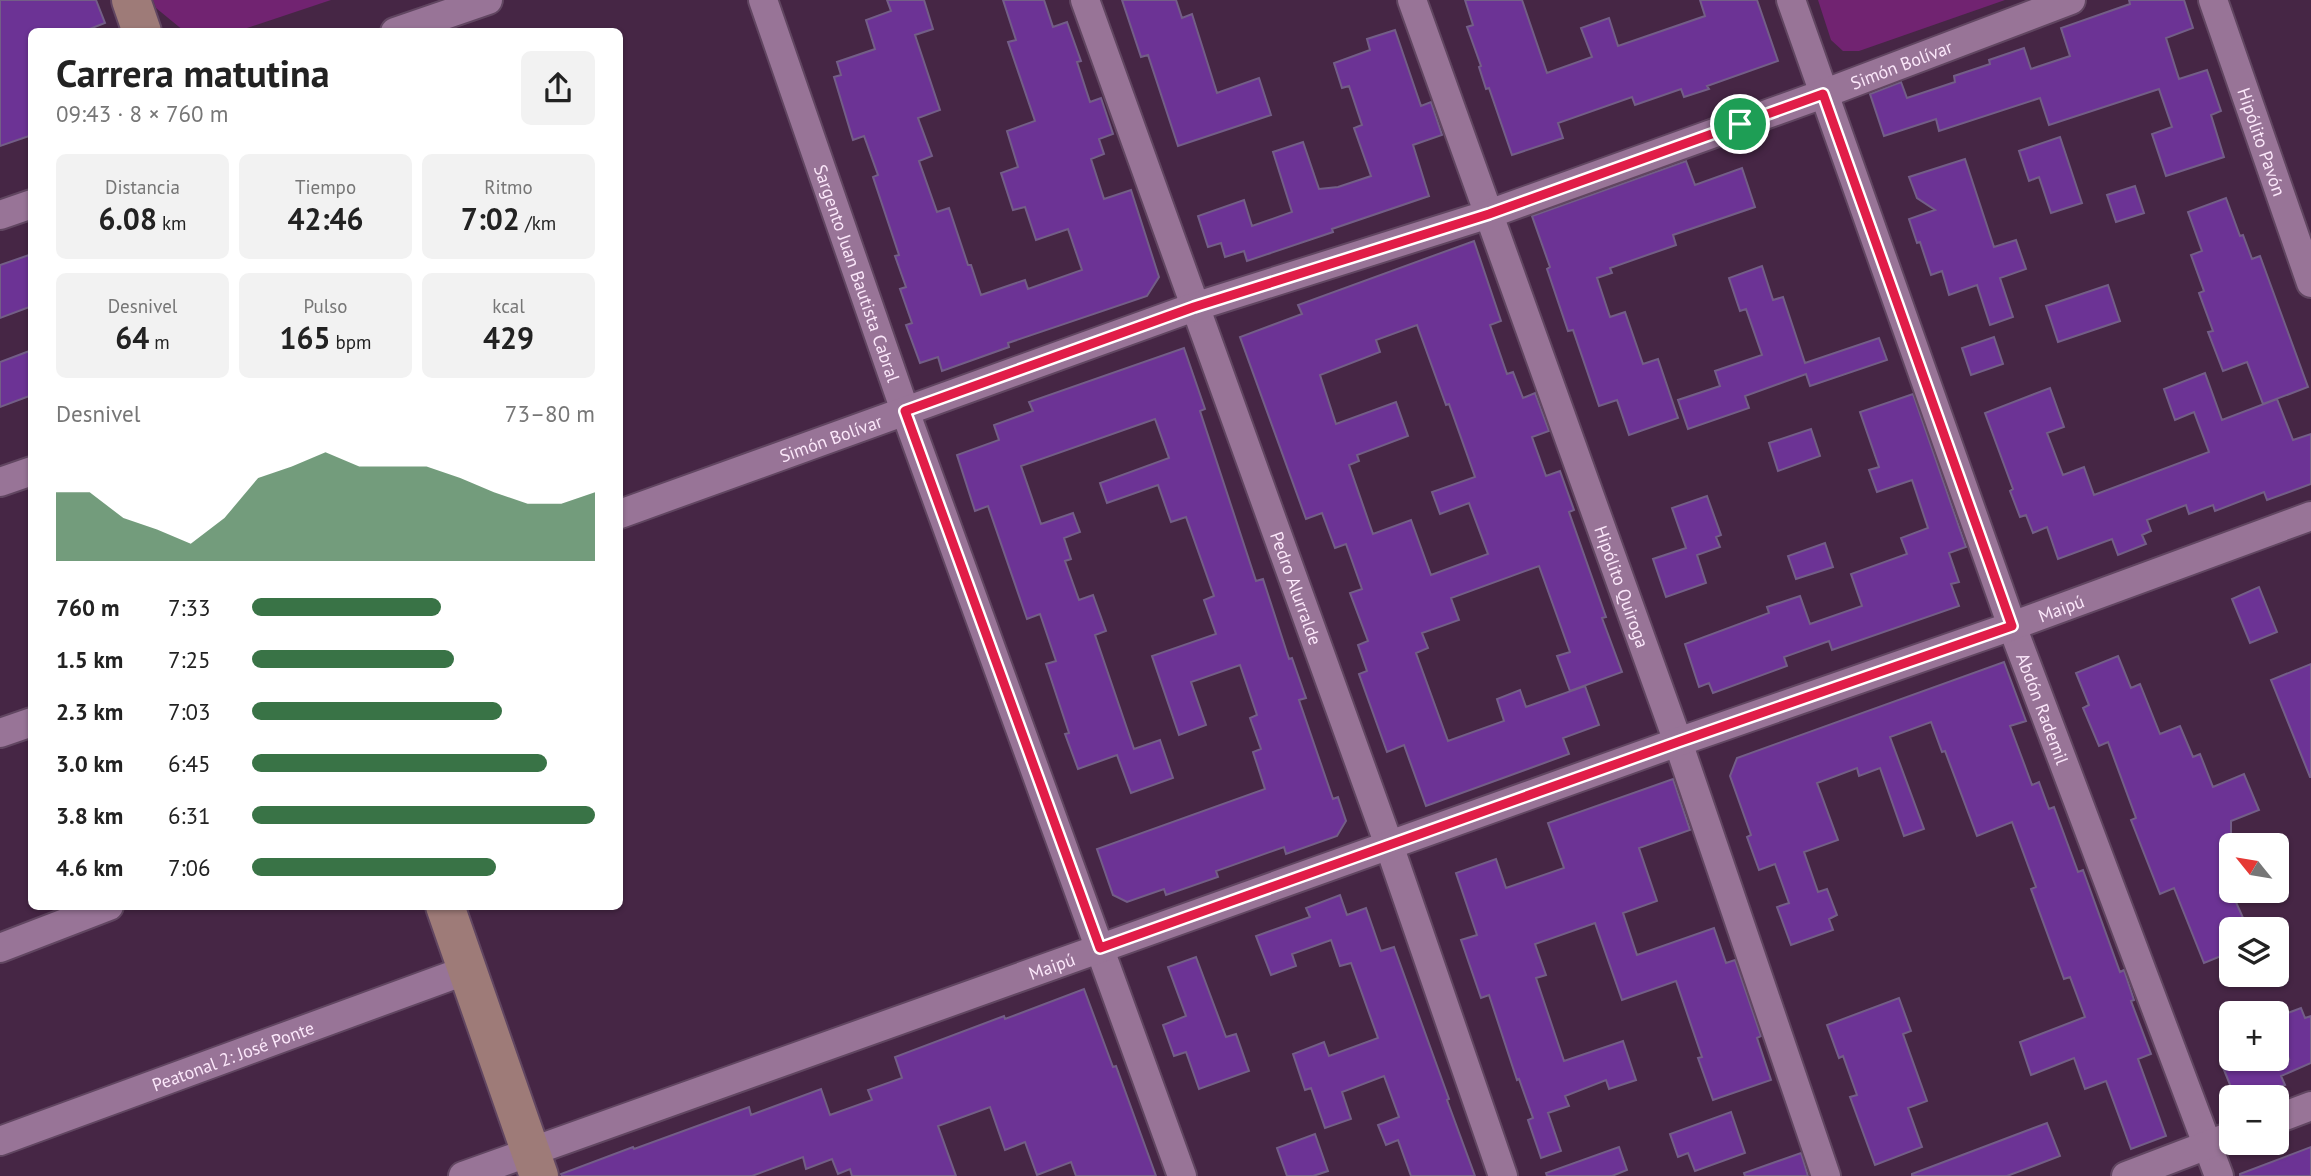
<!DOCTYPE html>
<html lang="es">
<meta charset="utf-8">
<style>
body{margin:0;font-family:"PT Sans",sans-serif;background:#f2f2f2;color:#222;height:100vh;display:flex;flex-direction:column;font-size:26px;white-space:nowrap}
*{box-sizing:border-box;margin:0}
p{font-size:23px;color:#767676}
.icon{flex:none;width:38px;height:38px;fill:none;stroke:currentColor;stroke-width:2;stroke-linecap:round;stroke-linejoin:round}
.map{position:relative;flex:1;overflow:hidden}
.panel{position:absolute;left:28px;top:28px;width:595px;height:882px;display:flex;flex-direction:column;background:#fff;border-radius:10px;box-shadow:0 2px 5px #0004}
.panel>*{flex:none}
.needle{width:46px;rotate:300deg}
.controls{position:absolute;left:2219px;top:833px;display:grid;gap:14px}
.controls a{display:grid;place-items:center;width:70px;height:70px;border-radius:10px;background:#fff;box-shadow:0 2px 5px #0004;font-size:35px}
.pin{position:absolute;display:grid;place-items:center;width:60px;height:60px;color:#fff;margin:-30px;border:4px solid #fff;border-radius:50%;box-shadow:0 2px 7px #0007}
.round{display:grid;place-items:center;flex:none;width:74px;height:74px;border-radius:10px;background:#f2f2f2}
.summary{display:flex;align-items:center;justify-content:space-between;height:119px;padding:0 28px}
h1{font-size:38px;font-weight:600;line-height:52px}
.figures{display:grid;grid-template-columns:repeat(3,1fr);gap:10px;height:119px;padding:7px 28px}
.figures div{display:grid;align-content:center;border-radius:10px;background:#f2f2f2;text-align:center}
.figures b{font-size:30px;font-weight:600}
.figures small{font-size:19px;font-weight:400}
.figures p{font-size:19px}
.chart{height:196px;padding:14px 28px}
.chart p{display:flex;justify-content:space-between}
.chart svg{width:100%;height:126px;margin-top:7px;fill:#397346;opacity:.7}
ul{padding:0 28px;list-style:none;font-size:23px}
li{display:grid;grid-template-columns:112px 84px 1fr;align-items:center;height:52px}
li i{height:18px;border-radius:9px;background:#397346}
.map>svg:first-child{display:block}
.green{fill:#712371}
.building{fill:#6c3395;stroke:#735e87;stroke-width:2;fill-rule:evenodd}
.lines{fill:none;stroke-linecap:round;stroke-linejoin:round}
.minor-casing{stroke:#614661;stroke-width:32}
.secondary-casing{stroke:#614661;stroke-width:42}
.minor{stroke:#987497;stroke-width:28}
.secondary{stroke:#9e7b78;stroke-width:38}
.route-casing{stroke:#fff;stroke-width:14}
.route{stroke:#e11d48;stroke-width:9}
.labels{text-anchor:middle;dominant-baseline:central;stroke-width:6;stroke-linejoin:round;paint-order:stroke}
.street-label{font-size:18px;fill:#fbe7fa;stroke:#3b1c3b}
</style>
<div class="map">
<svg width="2311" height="1176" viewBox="0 0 2311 1176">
<rect width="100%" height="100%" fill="#462645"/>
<path class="green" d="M153 0H331L238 31H184L156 8Z
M1818 0H2005L1859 51H1843L1831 40Z"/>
<path class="building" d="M0 0H96L105 23 82 32H32V135L0 146Z
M887 0H924L933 29 915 35 940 110 918 118 932 156 919 161 937 212 949 208 968 265H971L981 295 1025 280 1028 289 1082 270 1068 229 1036 240 1025 207 1013 210 1001 173 1018 167 1007 131 1035 121 1008 42 1016 40 1003 0H1044L1053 27 1067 22 1081 61 1077 62 1090 102 1101 98 1113 134 1099 139 1104 154 1091 159 1104 199 1131 190 1159 277 1147 296 1008 343 1009 347 942 371 938 357 920 363 906 325 912 323 900 289 906 287 895 256 899 255 873 177 878 175 864 136 853 140 834 77 841 75 837 62 875 49 866 20 891 11Z
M1122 0H1176L1182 18 1192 14 1217 93 1259 78 1271 115 1178 146 1148 55 1141 57Z
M1465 0H1522L1547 73 1592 57 1581 28 1609 18 1618 46 1705 16 1700 0H1757L1778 61 1707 86 1709 89 1684 97 1681 89 1635 105 1632 97 1558 123 1563 138 1512 155 1489 88 1486 89 1479 67 1481 66 1467 27 1473 25Z
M2129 0H2184L2193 28 2166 38 2179 79 2207 70 2221 111 2211 115 2224 157 2166 176 2152 134 2172 127 2159 89 2049 125 2040 98 1939 131 1936 119 1884 136 1870 94 1901 82 1907 98 1955 82 1954 76 1990 64 1989 60 2024 48 2031 69 2070 56 2061 28 2130 4Z
M1395 30 1421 106 1431 102 1442 135 1413 145 1429 196 1332 229 1333 232 1247 261 1244 251 1225 257 1221 243 1208 247 1198 216 1244 200 1252 226 1292 212 1273 152 1303 142 1319 189 1338 187 1371 176 1354 128 1362 125 1349 86 1342 88 1334 63 1370 50 1367 39Z
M2060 137 2082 203 2051 213 2039 177 2029 181 2019 151Z
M1965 159 1994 247 2016 240 2026 269 2000 278 2013 317 1990 325 1977 285 1949 295 1942 271 1931 275 1920 242 1917 243 1909 219 1935 210 1917 198 1909 177Z
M1686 161 1695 185 1742 168 1755 207 1673 235 1676 245 1610 268 1612 273 1597 278 1610 317 1625 312 1643 364 1658 359 1678 418 1629 435 1617 400 1599 406 1573 330 1568 331 1547 269 1550 267 1532 216Z
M2135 186 2144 213 2116 222 2107 195Z
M2226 198 2240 236 2243 235 2252 259 2260 256 2308 387 2263 404 2247 362 2223 371 2208 332 2213 331 2199 293 2204 291 2191 255 2202 251 2188 212Z
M1474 241 1501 321 1490 325 1507 374 1513 372 1523 398 1535 393 1549 431 1532 437 1546 476 1560 471 1574 510 1569 512 1606 617 1602 618 1622 672 1570 691 1557 656 1570 652 1539 566 1451 598 1459 620 1422 633 1428 648 1416 653 1448 741 1504 721 1497 699 1520 690 1526 707 1585 686 1599 725 1563 738 1569 754 1426 806 1404 745 1387 752 1359 674 1367 671 1358 645 1368 641 1350 593 1362 589 1346 544 1335 548 1322 513 1306 519 1240 337 1302 314 1298 305ZM1417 325 1446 405 1449 404 1475 477 1432 492 1440 514 1469 503 1488 554 1431 575 1411 520 1373 534 1349 465 1359 461 1357 455 1408 436 1396 402 1336 424 1320 375 1380 352 1376 340Z
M32 254V306L0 318V265Z
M1762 266 1773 300 1783 297 1805 363 1879 338 1887 360 1810 386 1806 374 1745 396 1749 408 1688 429 1678 400 1720 386 1715 371 1762 355 1746 309 1740 311 1729 278Z
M2108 285 2120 321 2058 342 2046 306Z
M1994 337 2003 364 1971 375 1962 348Z
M1184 348 1205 409 1200 411 1256 581 1263 579 1289 659 1292 658 1306 698 1299 700 1333 799 1338 797 1346 821 1337 836 1286 854 1284 847 1216 871 1218 877 1166 895 1164 889 1127 902 1113 895 1097 849 1265 789 1253 752 1261 749 1250 718 1257 715 1240 665 1191 682 1206 725 1179 735 1152 656 1216 634 1204 600 1214 596 1186 517 1171 522 1158 485 1107 503 1100 483 1169 458 1155 419 1021 466 1041 524 1073 513 1080 532 1064 538 1071 559 1065 561 1079 600 1093 595 1106 631 1095 635 1134 749 1160 740 1173 778 1131 793 1117 755 1078 769 1065 734 1069 733 1046 664 1056 661 1040 614 1027 619 988 506 975 511 957 455 999 440 994 425 1033 411 1029 402Z
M32 350V395L0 407V362Z
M2205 373 2222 420 2277 399 2293 440 2311 434V484L2267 500 2264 492 2215 511 2213 505 2189 514 2186 505 2147 520 2151 531 2142 535 2146 544 2118 555 2112 539 2058 559 2047 527 2033 533 2026 515 2020 517 2010 491 2013 489 1985 413 2050 388 2064 427 2047 433 2063 475 2084 467 2094 495 2209 452 2194 412 2175 420 2164 389Z
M1913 394 1966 547 1949 553 1959 582 1951 584 1959 606 1832 650 1829 641 1784 657 1787 666 1713 693 1709 683 1699 687 1685 644 1769 613 1767 607 1800 596 1810 624 1862 606 1851 574 1907 554 1901 538 1928 528 1912 480 1877 492 1869 470 1879 467 1860 412Z
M1811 429 1820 456 1778 471 1769 443Z
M1707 496 1721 535 1716 537 1720 547 1697 555 1706 583 1666 597 1653 559 1686 548 1672 508Z
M1825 543 1833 567 1796 579 1788 556Z
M2259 587 2277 632 2250 643 2232 599Z
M2118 656 2131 688 2140 684 2160 734 2180 726 2193 757 2200 754 2213 787 2244 774 2259 810 2231 821V891L2248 929H2231V952L2204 963 2174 888 2160 894 2131 820 2136 818 2108 742 2099 746 2083 708 2089 705 2076 673Z
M2004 662 2026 721 2010 726 2022 758 2032 785 2039 782 2049 809 2054 807 2078 872 2083 870 2120 972 2124 970 2134 1000 2131 1001 2151 1054 2138 1059 2166 1136 2131 1149 2106 1081 2085 1089 2074 1058 2031 1075 2020 1042 2085 1017 2070 977 2064 979 2031 889 2036 887 2012 822 1977 836 1945 751 1942 752 1931 722 1890 737 1924 829 1904 836 1880 768 1859 776 1857 768 1817 783 1838 840 1804 852 1818 892 1827 889 1837 915 1829 919 1833 930 1791 945 1777 907 1789 903 1775 864 1759 870 1747 837 1751 835 1730 776 1737 758Z
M2311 664V777H2310L2271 680Z
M1673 779 1690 830 1639 848 1657 901 1623 913 1637 955 1714 928 1726 963 1735 960 1761 1036 1757 1038 1771 1080 1713 1100 1698 1058 1702 1057 1676 981 1622 1000 1595 923 1535 944 1546 975 1536 978 1564 1061 1623 1041 1636 1080 1609 1089 1606 1080 1565 1096 1569 1106 1548 1113 1561 1151 1541 1158 1528 1120 1533 1118 1519 1079 1517 1080 1489 995 1481 998 1461 940 1477 935 1456 873 1496 859 1506 888 1564 868 1548 823Z
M1340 895 1347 915 1366 908 1381 951 1394 947 1449 1099 1447 1100 1475 1176H1411L1398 1140 1386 1145 1378 1125 1399 1117 1384 1076 1342 1092 1351 1119 1325 1128 1311 1088 1305 1090 1293 1054 1324 1042 1329 1056 1378 1038 1351 963 1340 966 1331 940 1292 954 1296 966 1271 975 1256 936 1310 917 1306 908Z
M1196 957 1226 1037 1236 1034 1249 1071 1199 1089 1186 1052 1174 1056 1163 1025 1186 1016 1168 967Z
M1084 989 1113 1067 1116 1066 1156 1176H1076L1071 1162 1037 1175 1025 1142 1005 1150 990 1107 938 1126 956 1176H852L850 1169 838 1174 832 1159 806 1169 803 1157 752 1176H562L561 1174 633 1147 634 1149 749 1107 751 1115 821 1089 830 1115 872 1100 868 1090 902 1078 895 1057 1004 1016 1005 1019Z
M1899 998 1911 1031 1903 1034 1927 1101 1908 1108 1922 1147 1875 1165 1850 1097 1857 1095 1843 1056 1839 1058 1827 1025Z
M2301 1008 2305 1018 2311 1016V1063L2281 1076 2285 1085 2254 1097H2235L2222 1065 2238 1059H2289L2277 1029V1017Z
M1731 1112 1745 1153 1695 1171 1688 1153 1678 1157 1670 1134Z
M2047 1123 2060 1156 2007 1176H1912V1174Z
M1315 1134 1328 1171 1313 1176H1287L1277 1148Z
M1619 1147 1627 1170 1612 1176H1547L1546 1173Z
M2311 1147V1176H2240V1174Z
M1801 1153 1808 1176H1745L1744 1173Z"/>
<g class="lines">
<g class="minor-casing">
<g id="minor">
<path id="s1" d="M763 0 905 411 1182 1176"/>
<path id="s2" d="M1085 0 1389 845 1503 1176"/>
<path id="s3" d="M1412 0 1678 742 1826 1176"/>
<path id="s4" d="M1791 0 2012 626 2219 1176"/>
<path id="s5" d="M2213 0 2311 283"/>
<path d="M395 32 488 0"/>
<path d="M0 215 32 204"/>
<path d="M0 482 32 471"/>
<path id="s6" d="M620 514 1194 307 1489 214 1823 94 2071 0"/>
<path d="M0 733 32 722"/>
<path d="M0 948 109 906"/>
<path d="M2277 1119 2311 1106"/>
<path id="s7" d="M0 1141 467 970"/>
<path id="s8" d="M463 1176 1678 742 2012 626 2311 516"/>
<path d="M2126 1176 2231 1136"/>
</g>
</g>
<g class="secondary-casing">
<path id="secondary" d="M131 0 142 32
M445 906 539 1176"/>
</g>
<use href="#minor" class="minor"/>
<use href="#secondary" class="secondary"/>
</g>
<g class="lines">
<g class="route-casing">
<path id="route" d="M1823 94 2012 626 1678 742 1100 948 905 411 1194 307 1489 214Z"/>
</g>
<use href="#route" class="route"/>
</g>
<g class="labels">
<g class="street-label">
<text stroke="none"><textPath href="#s6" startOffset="1358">Simón Bolívar</textPath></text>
<text stroke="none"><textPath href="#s5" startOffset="150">Hipólito Pavón</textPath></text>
<text stroke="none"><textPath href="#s1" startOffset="289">Sargento Juan Bautista Cabral</textPath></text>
<text stroke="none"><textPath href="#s6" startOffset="224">Simón Bolívar</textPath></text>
<text stroke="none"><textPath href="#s3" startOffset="623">Hipólito Quiroga</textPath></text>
<text stroke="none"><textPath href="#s2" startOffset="625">Pedro Alurralde</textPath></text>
<text stroke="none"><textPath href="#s8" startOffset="1696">Maipú</textPath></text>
<text stroke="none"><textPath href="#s4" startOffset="752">Abdón Rademil</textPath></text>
<text stroke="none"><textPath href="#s8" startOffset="625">Maipú</textPath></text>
<text stroke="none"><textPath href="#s7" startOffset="248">Peatonal 2: José Ponte</textPath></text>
</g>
</g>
</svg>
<div class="controls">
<a><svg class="needle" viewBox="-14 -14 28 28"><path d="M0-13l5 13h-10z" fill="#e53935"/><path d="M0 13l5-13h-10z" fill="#767676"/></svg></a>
<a><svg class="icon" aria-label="layers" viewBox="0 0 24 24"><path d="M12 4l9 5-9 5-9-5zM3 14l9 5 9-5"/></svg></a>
<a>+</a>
<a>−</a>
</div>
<div class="pin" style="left:1740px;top:124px;background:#1e9e55"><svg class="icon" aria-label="arrive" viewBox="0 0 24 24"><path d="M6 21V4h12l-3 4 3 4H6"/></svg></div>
<section class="panel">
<div class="summary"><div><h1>Carrera matutina</h1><p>09:43 · 8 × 760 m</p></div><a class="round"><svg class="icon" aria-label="share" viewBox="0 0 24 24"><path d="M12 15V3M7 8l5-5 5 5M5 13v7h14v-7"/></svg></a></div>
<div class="figures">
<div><p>Distancia</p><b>6.08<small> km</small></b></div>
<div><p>Tiempo</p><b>42:46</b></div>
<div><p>Ritmo</p><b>7:02<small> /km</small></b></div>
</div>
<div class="figures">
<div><p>Desnivel</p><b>64<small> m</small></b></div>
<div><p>Pulso</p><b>165<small> bpm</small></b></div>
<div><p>kcal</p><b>429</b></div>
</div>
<div class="chart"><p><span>Desnivel</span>73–80 m</p>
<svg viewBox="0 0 160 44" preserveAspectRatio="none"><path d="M0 44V20L10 20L20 29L30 33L40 38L50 29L60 15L70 11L80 6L90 11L100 11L110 11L120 15L130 20L140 24L150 24L160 20V44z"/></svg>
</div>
<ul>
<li><b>760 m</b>7:33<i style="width:55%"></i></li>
<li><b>1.5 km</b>7:25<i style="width:59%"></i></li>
<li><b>2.3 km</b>7:03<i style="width:73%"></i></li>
<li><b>3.0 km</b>6:45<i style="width:86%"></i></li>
<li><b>3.8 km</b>6:31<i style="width:100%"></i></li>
<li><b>4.6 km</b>7:06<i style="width:71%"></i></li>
</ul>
</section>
</div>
